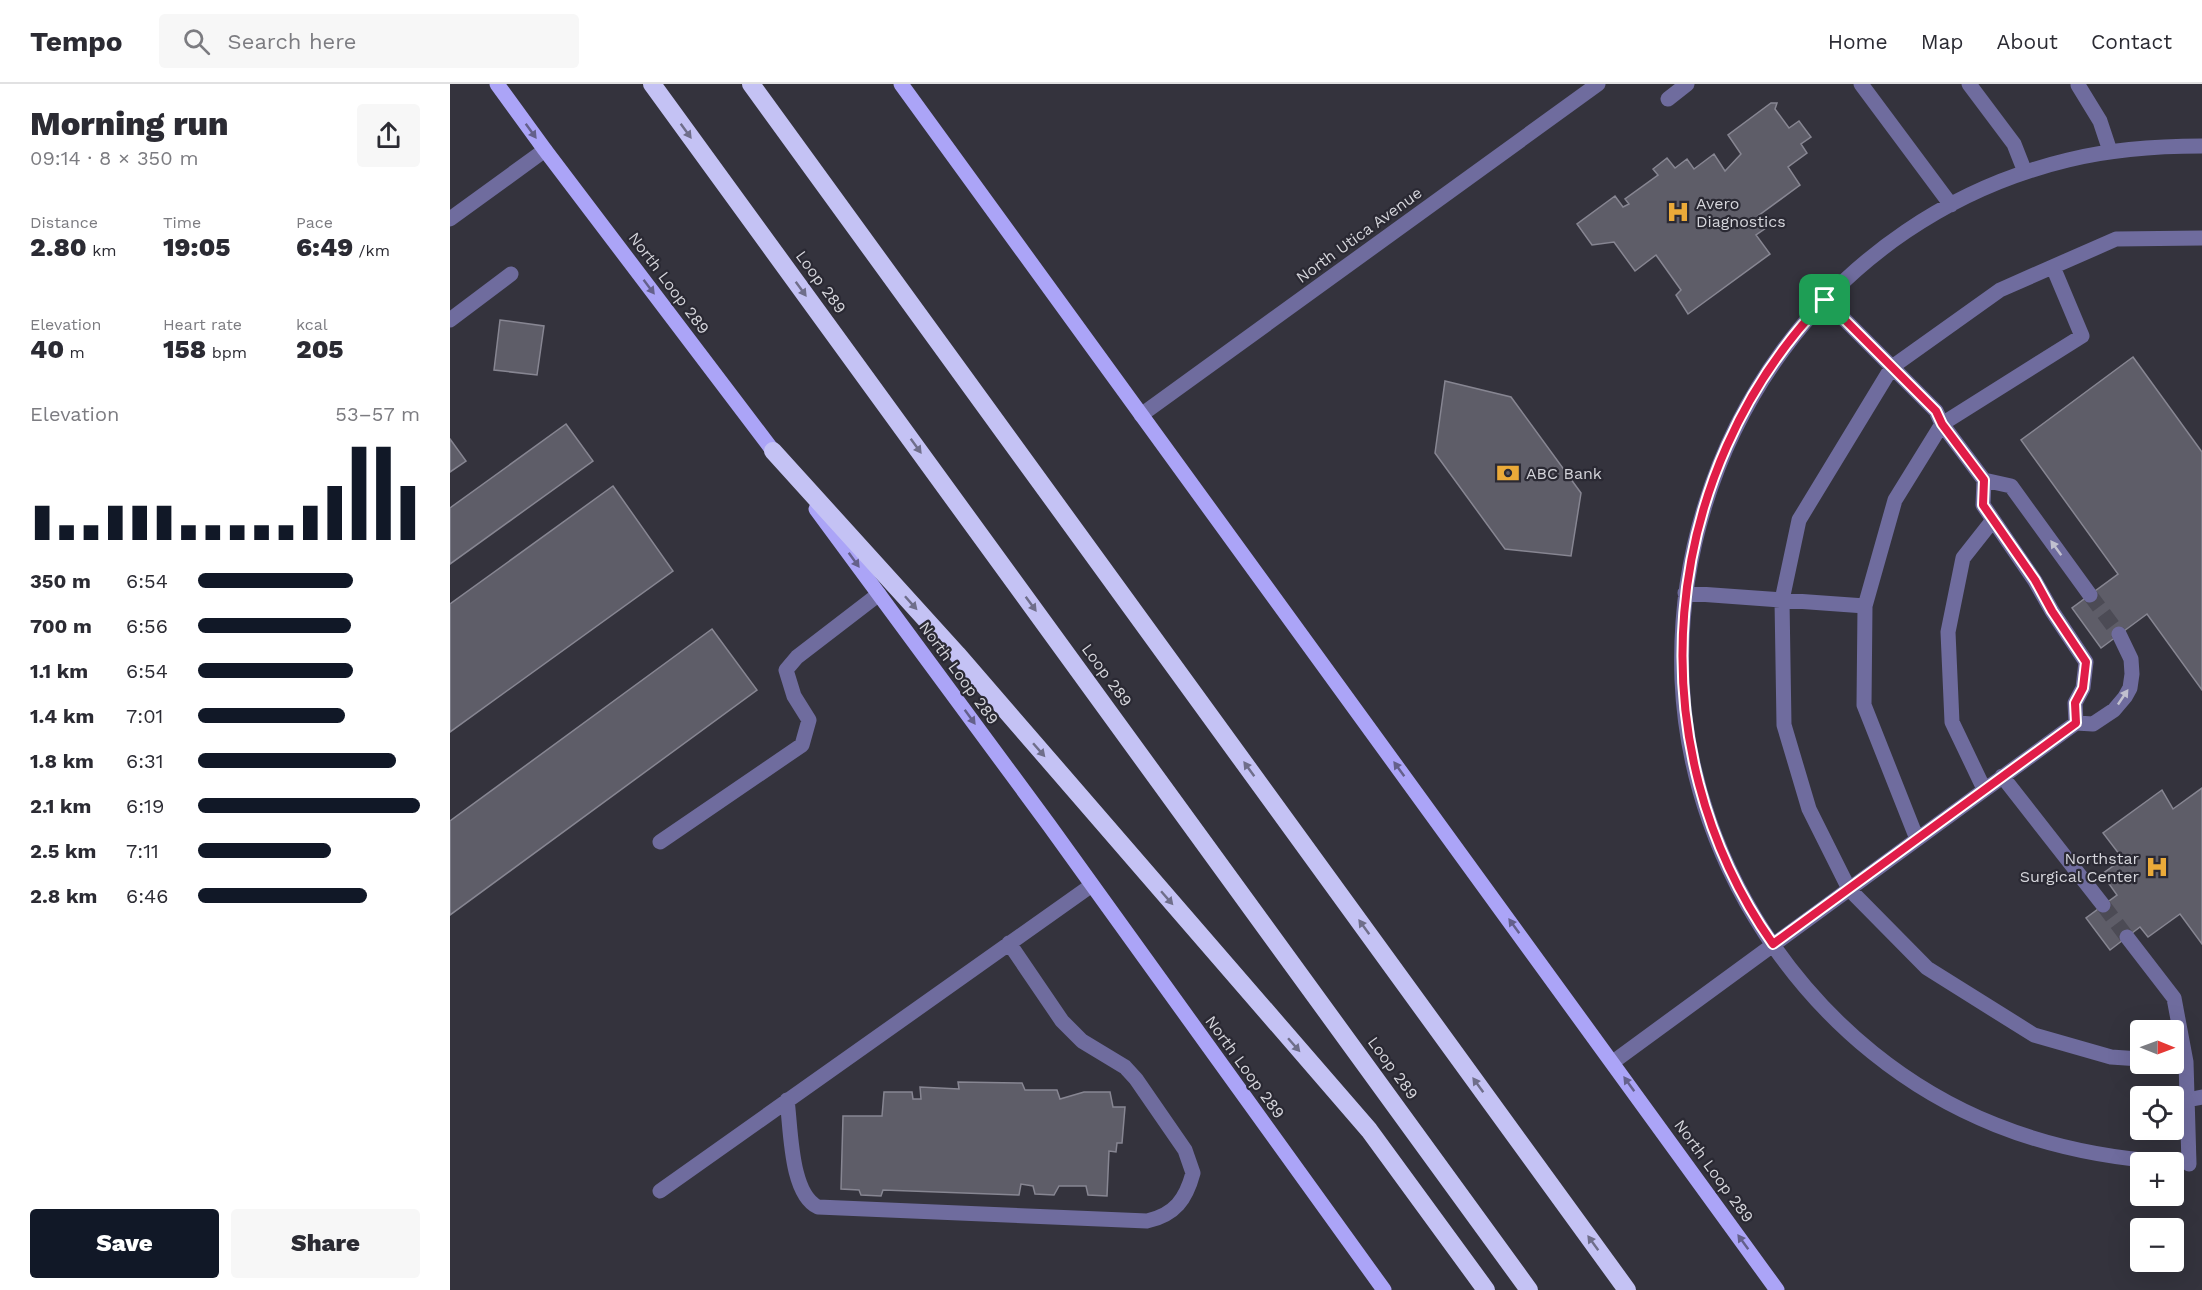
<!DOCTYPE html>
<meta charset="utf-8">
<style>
body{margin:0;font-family:"Work Sans",sans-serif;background:#f7f7f7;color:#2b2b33;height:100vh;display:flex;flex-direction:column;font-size:22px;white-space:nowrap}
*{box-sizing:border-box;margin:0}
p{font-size:20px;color:#7c7c81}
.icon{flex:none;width:33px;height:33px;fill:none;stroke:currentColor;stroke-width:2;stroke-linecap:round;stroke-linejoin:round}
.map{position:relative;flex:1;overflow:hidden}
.sheet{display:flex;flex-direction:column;background:#fff;width:450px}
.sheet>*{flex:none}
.needle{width:39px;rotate:91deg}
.controls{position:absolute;left:1680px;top:936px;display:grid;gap:12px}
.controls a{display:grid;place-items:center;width:54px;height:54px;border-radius:6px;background:#fff;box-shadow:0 6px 24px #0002;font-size:30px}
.pin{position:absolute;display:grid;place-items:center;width:51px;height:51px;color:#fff;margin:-26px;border-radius:12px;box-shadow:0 3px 9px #0006}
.round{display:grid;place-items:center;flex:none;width:63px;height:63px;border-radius:6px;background:#f7f7f7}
.head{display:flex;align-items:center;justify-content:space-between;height:102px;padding:0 30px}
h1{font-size:33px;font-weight:800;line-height:45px}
.metrics{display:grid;grid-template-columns:repeat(3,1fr);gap:9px;height:102px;padding:6px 30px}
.metrics div{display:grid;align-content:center}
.metrics b{font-size:26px;font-weight:800}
.metrics small{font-size:16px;font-weight:400}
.metrics p{font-size:16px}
.chart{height:168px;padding:12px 30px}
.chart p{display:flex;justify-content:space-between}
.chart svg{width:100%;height:108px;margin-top:6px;stroke:#111827;stroke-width:6}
.button{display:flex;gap:12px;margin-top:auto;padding:12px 30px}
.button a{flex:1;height:69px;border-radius:6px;background:#111827;color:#fff;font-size:24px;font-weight:800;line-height:69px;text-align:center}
.button a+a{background:#f7f7f7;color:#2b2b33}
ul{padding:0 30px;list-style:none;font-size:20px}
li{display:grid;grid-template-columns:96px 72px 1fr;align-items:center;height:45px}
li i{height:15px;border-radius:8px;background:#111827}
header{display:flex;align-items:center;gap:36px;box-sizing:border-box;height:84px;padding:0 30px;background:#fff;border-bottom:2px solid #e1e1e2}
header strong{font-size:28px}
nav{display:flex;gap:33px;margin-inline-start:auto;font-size:21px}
.search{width:420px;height:54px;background:#f7f7f7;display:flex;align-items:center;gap:15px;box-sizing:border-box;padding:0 21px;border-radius:6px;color:#7c7c81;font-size:22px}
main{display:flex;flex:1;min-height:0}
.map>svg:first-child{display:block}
.building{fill:#5e5d68;stroke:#878692;stroke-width:1.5}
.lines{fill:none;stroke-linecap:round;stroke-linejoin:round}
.minor-tunnel{stroke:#4c4b55;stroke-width:15;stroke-dasharray:15 8;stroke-linecap:butt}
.minor{stroke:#6f6c9e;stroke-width:15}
.major{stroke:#aba4f7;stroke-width:15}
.highway{stroke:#c4c2f4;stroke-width:18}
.oneway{fill:#64608b}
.oneway2{fill:#6f6e8a}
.oneway3{fill:#c1c0cf}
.route-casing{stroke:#fff;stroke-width:12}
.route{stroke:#e11d48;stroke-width:8}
.labels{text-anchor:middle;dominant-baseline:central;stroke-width:4.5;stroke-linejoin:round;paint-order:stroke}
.poi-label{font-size:16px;fill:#d5d5db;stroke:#2a2933;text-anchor:start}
.street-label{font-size:16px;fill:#d5d5db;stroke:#2a2933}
</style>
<header>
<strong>Tempo</strong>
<div class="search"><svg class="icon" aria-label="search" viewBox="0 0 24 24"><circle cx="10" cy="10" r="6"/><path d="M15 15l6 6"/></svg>Search here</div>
<nav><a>Home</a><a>Map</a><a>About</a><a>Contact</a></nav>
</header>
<main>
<section class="sheet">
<div class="head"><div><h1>Morning run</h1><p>09:14 · 8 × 350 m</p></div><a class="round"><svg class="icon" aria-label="share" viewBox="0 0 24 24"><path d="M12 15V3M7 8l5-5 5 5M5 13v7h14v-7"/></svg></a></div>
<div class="metrics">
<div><p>Distance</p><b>2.80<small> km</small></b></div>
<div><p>Time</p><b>19:05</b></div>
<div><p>Pace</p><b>6:49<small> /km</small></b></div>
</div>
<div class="metrics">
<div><p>Elevation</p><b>40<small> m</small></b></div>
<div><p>Heart rate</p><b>158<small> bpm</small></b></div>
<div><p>kcal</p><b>205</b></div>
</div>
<div class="chart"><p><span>Elevation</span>53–57 m</p>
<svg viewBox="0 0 160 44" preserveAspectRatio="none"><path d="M5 44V30M15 44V38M25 44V38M35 44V30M45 44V30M55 44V30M65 44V38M75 44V38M85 44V38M95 44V38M105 44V38M115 44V30M125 44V22M135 44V6M145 44V6M155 44V22"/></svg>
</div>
<ul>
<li><b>350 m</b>6:54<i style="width:70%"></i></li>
<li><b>700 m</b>6:56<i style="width:69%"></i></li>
<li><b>1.1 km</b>6:54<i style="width:70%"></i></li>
<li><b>1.4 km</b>7:01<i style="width:66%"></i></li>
<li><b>1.8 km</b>6:31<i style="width:89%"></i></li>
<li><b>2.1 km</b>6:19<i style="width:100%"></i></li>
<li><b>2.5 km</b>7:11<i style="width:60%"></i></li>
<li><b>2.8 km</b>6:46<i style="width:76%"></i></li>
</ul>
<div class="button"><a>Save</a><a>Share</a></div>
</section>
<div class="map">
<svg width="1752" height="1206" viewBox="0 0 1752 1206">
<rect width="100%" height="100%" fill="#34333d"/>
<path class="building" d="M1321 19H1327L1325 25 1339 44 1349 37 1361 53 1351 60 1357 69 1338 83 1350 101 1308 132 1316 144 1306 151 1320 170 1238 230 1226 211 1231 206 1206 171 1185 187 1164 158 1142 161 1127 140 1165 112 1173 123 1179 120 1175 115 1208 91 1203 85 1217 74 1225 84 1237 75 1244 85 1264 70 1275 87 1291 70 1278 51Z
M50 236 94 242 87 291 44 286Z
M1683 273 1752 368V606L1697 530 1651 564 1622 524 1668 490 1571 356Z
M995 297 1061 313 1131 409 1121 472 1055 465 985 369Z
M116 340 143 377 0 480V424Z
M0 355 16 377 0 388Z
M163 402 223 487 0 648V520Z
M262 545 307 606 0 831V737Z
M1752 704V860L1730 830 1698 853 1690 843 1660 866 1636 834 1667 811 1652 790 1673 775 1653 749 1712 706 1723 725Z
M508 998 572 999 575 1006H607L610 1015 634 1008H660L663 1023H675L672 1059H667L666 1068 659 1067 657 1112 638 1111 636 1102H609L604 1111 585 1110 583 1102 571 1100 569 1111 433 1106 431 1112 411 1111 409 1106 391 1105 393 1032H432L434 1008H462L463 1015H471L470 1003 509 1005Z"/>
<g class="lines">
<path class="minor-tunnel" d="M1640 511 1669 550
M1653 821 1677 853"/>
<path class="minor" d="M1411 0 1501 121
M1519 0 1564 60 1575 88
M1628 1 1650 37 1660 67
M1218 15 1237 0
M0 135 95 66
M1375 216 1486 327 1492 340 1534 396 1561 402 1640 511
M0 236 61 190
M691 331 1148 0
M1534 396 1533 421 1585 497 1602 527 1636 578 1633 604 1625 619 1626 639
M1235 509 1415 522
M1552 692 1653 821
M1534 705 1502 638 1498 548 1513 474 1543 436
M1467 755 1414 621 1415 522 1445 416 1492 340 1632 252 1603 183
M210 758 352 661 359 636 344 612 336 586 347 573 429 510
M1677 853 1724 914 1736 978 1739 1080
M1690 975 1661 973 1584 951 1477 884 1399 805 1359 725 1334 641 1332 516 1349 436 1442 283 1550 206 1666 155 1752 154
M1163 978 1626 639 1643 640 1664 626 1675 613 1680 604 1682 590 1681 575 1669 550
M337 1016C341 1044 340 1110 368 1123L697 1137C725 1131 736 1115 743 1089L735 1066 686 995 675 983 632 957 612 937 559 859
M1737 1016 1752 1013
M1716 1078C1657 1074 1601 1063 1546 1041 1367 970 1240 788 1232 596 1223 355 1380 133 1618 76 1662 65 1707 62 1752 62
M210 1107 642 801"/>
<path class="major" d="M47 0 95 66 330 376
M451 0 1327 1206
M366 425 599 741 934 1206"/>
<path class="highway" d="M202 0 1079 1206
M301 0 1177 1206
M323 367 507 570 919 1046 1036 1206"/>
</g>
<defs><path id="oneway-solid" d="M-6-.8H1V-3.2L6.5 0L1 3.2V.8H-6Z" transform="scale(1.5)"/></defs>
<g class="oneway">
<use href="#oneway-solid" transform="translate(81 47) rotate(54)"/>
<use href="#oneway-solid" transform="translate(199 203) rotate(53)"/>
<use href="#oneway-solid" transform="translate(404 476) rotate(54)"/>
<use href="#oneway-solid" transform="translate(520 633) rotate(54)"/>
<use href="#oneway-solid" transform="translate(949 685) rotate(-126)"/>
<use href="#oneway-solid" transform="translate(1064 842) rotate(-126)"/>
<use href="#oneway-solid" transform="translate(1179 1000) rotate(-126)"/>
<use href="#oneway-solid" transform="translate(1293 1158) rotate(-126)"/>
</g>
<g class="oneway2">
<use href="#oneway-solid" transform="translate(236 47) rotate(54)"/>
<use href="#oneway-solid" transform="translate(351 205) rotate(54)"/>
<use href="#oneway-solid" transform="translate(466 362) rotate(54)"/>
<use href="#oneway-solid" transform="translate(461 519) rotate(48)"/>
<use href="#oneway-solid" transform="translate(581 520) rotate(54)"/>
<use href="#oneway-solid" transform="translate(589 666) rotate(49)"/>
<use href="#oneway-solid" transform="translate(799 685) rotate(-126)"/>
<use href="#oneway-solid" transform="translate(717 814) rotate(49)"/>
<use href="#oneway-solid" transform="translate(914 843) rotate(-126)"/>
<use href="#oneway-solid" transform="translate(844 961) rotate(49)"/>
<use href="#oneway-solid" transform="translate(1028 1001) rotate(-126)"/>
<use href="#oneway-solid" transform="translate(1143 1159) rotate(-126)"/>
</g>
<g class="oneway3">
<use href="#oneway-solid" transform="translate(1606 464) rotate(-126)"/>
<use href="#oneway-solid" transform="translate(1673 613) rotate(-56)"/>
</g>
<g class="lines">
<g class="route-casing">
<path id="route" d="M1375 216 1486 327 1492 340 1534 396 1533 421 1585 496 1602 527 1636 578 1633 604 1625 619 1626 639 1323 860C1184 662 1208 389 1375 216Z"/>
</g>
<use href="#route" class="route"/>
</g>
<defs>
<g id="hospital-bare" transform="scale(1.8)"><path d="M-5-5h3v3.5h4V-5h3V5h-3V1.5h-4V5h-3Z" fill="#ebaa39" stroke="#2a2933" stroke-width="2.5" paint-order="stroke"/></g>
<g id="bank-bare" transform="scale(1.8)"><path d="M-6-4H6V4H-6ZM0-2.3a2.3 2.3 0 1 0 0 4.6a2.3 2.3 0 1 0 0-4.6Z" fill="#ebaa39" stroke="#2a2933" stroke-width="2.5" paint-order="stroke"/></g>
</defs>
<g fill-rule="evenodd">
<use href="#hospital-bare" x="1228" y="128"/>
<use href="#bank-bare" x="1058" y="389"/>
<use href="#hospital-bare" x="1707" y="783"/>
</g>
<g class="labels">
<g class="poi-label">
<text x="1246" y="119">Avero<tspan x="1246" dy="18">Diagnostics</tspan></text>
<text x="1076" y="389">ABC Bank</text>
<text x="1689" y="774" text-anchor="end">Northstar<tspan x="1689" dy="18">Surgical Center</tspan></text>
</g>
<g class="street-label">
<text transform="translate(909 151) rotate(-36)">North Utica Avenue</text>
<text transform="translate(371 198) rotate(54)">Loop 289</text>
<text transform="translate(219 199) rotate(53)">North Loop 289</text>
<text transform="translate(509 589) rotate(54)">North Loop 289</text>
<text transform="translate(657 591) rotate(54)">Loop 289</text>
<text transform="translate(795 983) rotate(54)">North Loop 289</text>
<text transform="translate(943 984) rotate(54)">Loop 289</text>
<text transform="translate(1264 1087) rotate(54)">North Loop 289</text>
</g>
</g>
</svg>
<div class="controls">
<a><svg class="needle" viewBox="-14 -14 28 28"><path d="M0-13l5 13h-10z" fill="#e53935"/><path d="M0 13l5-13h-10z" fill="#7c7c81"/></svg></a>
<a><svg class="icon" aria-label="locate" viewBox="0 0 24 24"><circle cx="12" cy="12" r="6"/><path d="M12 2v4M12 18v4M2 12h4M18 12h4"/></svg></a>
<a>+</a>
<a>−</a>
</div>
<div class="pin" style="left:1375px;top:216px;background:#1e9e55"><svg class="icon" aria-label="arrive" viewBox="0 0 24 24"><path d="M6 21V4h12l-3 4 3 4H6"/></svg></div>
</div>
</main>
